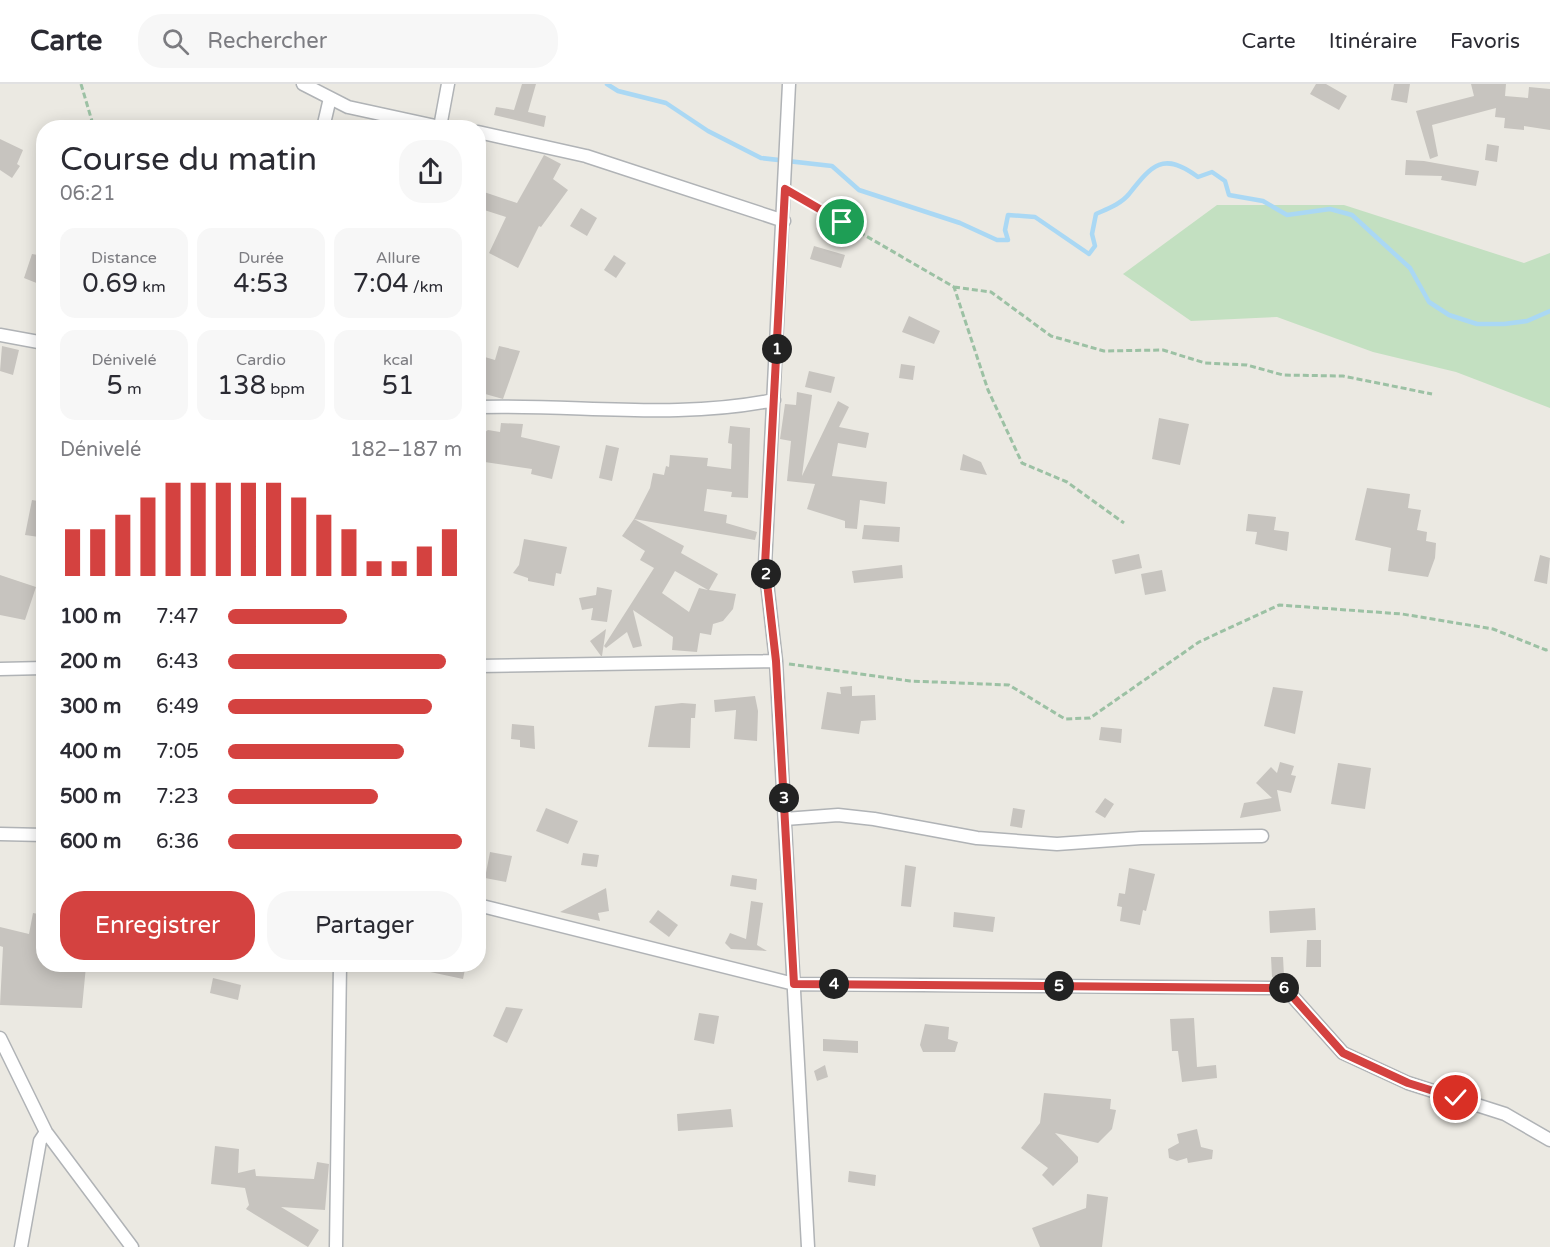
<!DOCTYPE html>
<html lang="fr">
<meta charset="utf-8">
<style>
body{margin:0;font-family:"Varela Round",sans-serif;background:#f7f7f7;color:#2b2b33;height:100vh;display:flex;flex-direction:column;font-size:22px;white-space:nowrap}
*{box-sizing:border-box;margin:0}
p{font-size:20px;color:#7c7c81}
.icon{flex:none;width:33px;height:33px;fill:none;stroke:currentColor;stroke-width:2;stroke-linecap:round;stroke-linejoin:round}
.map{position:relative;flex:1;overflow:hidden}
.sheet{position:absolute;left:36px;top:36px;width:450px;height:852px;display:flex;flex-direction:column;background:#fff;border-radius:24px;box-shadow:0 3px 15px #0003}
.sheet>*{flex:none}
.pin{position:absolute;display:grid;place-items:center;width:51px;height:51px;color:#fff;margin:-26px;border:3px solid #fff;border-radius:50%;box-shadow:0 2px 6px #0007}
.km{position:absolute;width:30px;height:30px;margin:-15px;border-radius:50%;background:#222;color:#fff;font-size:16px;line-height:30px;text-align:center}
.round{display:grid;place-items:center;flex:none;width:63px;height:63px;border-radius:24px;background:#f7f7f7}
.headline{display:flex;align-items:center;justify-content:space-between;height:102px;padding:0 24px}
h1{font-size:33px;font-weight:600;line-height:45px}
.figures{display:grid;grid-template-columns:repeat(3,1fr);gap:9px;height:102px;padding:6px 24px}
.figures div{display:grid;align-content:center;border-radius:15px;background:#f7f7f7;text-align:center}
.figures b{font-size:26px;font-weight:600}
.figures small{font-size:16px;font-weight:400}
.figures p{font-size:16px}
.chart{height:168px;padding:12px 24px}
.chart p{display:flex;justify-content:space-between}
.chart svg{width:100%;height:108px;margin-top:6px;stroke:#d44240;stroke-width:6}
.button{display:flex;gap:12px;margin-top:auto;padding:12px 24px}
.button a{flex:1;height:69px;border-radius:24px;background:#d44240;color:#fff;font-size:24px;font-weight:600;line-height:69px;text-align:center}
.button a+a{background:#f7f7f7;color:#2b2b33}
ul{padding:0 24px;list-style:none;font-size:20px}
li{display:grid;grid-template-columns:96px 72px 1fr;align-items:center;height:45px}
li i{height:15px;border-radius:8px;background:#d44240}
header{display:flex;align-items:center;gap:36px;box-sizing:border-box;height:84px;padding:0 30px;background:#fff;border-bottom:2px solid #e1e1e2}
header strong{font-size:28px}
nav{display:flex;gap:33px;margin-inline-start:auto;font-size:21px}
.search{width:420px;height:54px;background:#f7f7f7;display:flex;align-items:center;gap:15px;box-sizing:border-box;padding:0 21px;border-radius:24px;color:#7c7c81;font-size:22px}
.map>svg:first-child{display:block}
.green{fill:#c3e0c1}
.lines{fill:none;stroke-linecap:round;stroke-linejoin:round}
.stream{stroke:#aad8f4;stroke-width:4.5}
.building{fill:#c7c4bf;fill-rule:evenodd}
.street-casing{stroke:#b0b3b6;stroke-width:15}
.path{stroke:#9cc1a4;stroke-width:3;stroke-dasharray:6 3;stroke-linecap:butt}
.street{stroke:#fff;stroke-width:12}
.route-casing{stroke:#fff;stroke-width:12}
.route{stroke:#d44240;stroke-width:8}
</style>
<header>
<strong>Carte</strong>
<div class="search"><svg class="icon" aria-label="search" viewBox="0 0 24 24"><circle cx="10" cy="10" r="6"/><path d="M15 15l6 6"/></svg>Rechercher</div>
<nav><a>Carte</a><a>Itinéraire</a><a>Favoris</a></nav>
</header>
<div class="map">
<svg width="1550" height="1163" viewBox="0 0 1550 1163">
<rect width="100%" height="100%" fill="#ebe9e2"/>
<path class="green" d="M1217 121H1344L1524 179 1550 169V324L1456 288 1373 268 1277 233 1191 237 1123 190Z"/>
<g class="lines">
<path class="stream" d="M607 0 618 7 666 19 708 47 761 74 832 82 859 106 960 139 997 156H1008L1005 146 1008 131 1035 133 1089 170 1095 162 1092 150 1096 130C1107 125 1121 120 1129 110 1152 81 1163 67 1198 93L1212 88 1225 97 1229 111 1263 117 1287 131 1330 125 1352 131 1410 184 1429 218 1449 231 1477 240H1504L1527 237 1550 227"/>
</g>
<path class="building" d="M522 0H536L528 28 546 32 544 43 494 31 496 23 514 26Z
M1316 0H1326L1347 12 1339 26 1310 10Z
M1394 0H1410L1407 19 1391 16Z
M1471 0H1506L1505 12 1528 14 1529 3 1550 5V46L1524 42V46L1504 44 1505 34 1495 33 1496 24 1432 41 1438 72 1430 75 1416 27 1474 12Z
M0 55 23 66 17 80 20 82 12 94 0 86Z
M1487 60 1499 62 1497 78 1485 76Z
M544 71 561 80 553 95 568 106 541 143 539 142 518 184 489 169 506 133 478 124V106L517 119Z
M1406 76 1424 77 1479 87 1476 102 1441 96 1442 92 1405 91Z
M581 124 597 134 587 152 570 142Z
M814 162 845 171 841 184 810 175Z
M32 170 44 172V202L24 194Z
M614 171 626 179 616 194 604 186Z
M909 232 940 247 934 260 902 248Z
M2 262 19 266 13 291 0 287Z
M499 262 520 267 503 315 478 308 483 291 478 290V271L495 276Z
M901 280 915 282 913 296 899 294Z
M809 287 835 293 831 309 805 303Z
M797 308 812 311 802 392 838 317 849 323 839 343 869 349 866 364 838 359 832 392 887 398 885 420 860 416 857 445 845 444V437L807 425 815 400 787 397 791 357 780 355 785 320 796 321Z
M1159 334 1189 340 1180 381 1152 375Z
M501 339 523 340 521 353 560 362 552 395 531 390 532 385 478 377 482 350 488 346 500 348Z
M730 342 750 344 748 414 731 413 732 408 707 405 704 427 727 431 726 439 757 448 755 456 634 435 650 404 653 389 664 391 666 382 669 383 670 371 708 374 707 382 731 385 732 360 728 359Z
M606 361 619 364 612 397 599 394Z
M963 370 981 378 987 391 960 386Z
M1367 404 1410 410 1408 424 1421 426 1417 446 1427 448 1426 457 1436 459 1435 474 1428 493 1388 487 1391 464 1355 456Z
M32 416 44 418V437H41L39 453 25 451Z
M1248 430 1276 433 1274 446 1289 448 1287 467 1255 460 1257 448 1246 447Z
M634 435 684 462 681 469 718 490 709 506 736 510 733 525 723 537 713 540 711 551 700 549 697 568 672 566 673 553 633 526 642 562 633 564 627 548 606 564 604 562 654 484 640 476 645 467 622 452ZM675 487 708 506 699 504 689 528 662 509Z
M864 441 900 443 899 458 862 455Z
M524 455 567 463 561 490 556 489 554 502 528 497V494L513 489 519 481Z
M1139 470 1142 484 1115 490 1112 476Z
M1540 471 1550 474 1547 500 1534 497Z
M902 481 903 494 854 499 852 487Z
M1162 486 1166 507 1145 511 1141 490Z
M0 491 36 503 25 536 0 531Z
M597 503 612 506 607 538 591 536 593 524 582 526 579 514 596 511Z
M606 545 602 572H601L590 557Z
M852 602V612L875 611 876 636 861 637 859 650 821 645 827 608 841 610 840 603Z
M1273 603 1303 607 1295 650 1264 642Z
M755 612 758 627 757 657 734 655 736 626 715 628 714 616Z
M682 619 696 620 695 634H691L690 664 648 663 655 622Z
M512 640 534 642 535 665 520 663V656L511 655Z
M1101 643 1122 645 1121 659 1099 656Z
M1280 678 1294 682 1291 691 1296 692 1291 709 1277 706 1281 727 1240 734 1244 719 1272 714 1256 699 1271 683 1277 689Z
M1338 679 1371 684 1365 725 1331 720Z
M1105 714 1114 720 1105 734 1095 728Z
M546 724 578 737 568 760 536 747Z
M1013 724 1025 726 1022 744 1010 742Z
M490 768 512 772 506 798 485 794Z
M583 769 599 771 597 783 581 781Z
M905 781 916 783 911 823 901 822Z
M1129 784 1155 790 1146 827 1143 826 1140 841 1120 837 1122 823 1117 822 1119 809 1125 810Z
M732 791 757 795 756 806 730 802Z
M606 804 609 827 598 829 600 837 560 828Z
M751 817 763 819 757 861 767 867 731 865 725 859 730 849 746 855Z
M1315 824 1316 846 1270 849 1269 827Z
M658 826 678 841 669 853 649 838Z
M954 828 995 833 993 848 953 843Z
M33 829 44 831V880L86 882 82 924 0 921 3 863 0 862V843L29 850Z
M1307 856H1321V883H1306Z
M1271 873H1283L1284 892 1272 893Z
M422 880H466L463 895 421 886Z
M213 894 241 901 238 916 210 909Z
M506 923 523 925 507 959 493 952Z
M699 929 719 932 714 960 694 956Z
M1194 934 1197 983 1216 981 1217 994 1182 998 1178 967H1172L1170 935Z
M925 940 949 943 948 955 958 958 955 968H923L920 961Z
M823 955 858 957V969L823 967Z
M825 981 828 993 817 997 814 987Z
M1044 1009 1111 1015 1110 1025 1116 1026 1112 1045 1098 1059 1055 1049 1078 1073V1078L1053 1102 1042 1091 1048 1084 1021 1064 1040 1039Z
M731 1025 733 1043 678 1047 677 1030Z
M1197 1045 1201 1063 1213 1066 1212 1075 1188 1079 1187 1074 1177 1077 1169 1074 1168 1065 1179 1059 1177 1050Z
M215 1062 239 1065 238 1089 255 1085 256 1092 314 1095 317 1078 329 1080 325 1126 281 1123 319 1146 308 1163 246 1125 249 1121 245 1104 211 1100Z
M849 1087 876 1091 875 1102 848 1098Z
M1087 1110 1108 1113 1102 1163H1040L1032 1144 1086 1124Z"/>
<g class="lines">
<g class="street-casing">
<path id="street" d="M303 0 348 23 440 43 448 0
M789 0 765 481 776 577 808 1163
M323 44 330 14
M478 48 586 72 784 137
M0 251 44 259
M478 323C577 320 677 336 774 316
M478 582 776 577
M0 585 44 584
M785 735 838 731 874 735 977 754 1057 760 1141 754 1262 752
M0 750 44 751
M478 821 794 900 1285 904 1343 969 1408 999 1505 1030 1550 1056
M0 954 46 1048 132 1163
M21 1163 40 1057 46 1048
M336 1163 340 880"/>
</g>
<path class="path" d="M81 0 94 44
M797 112 954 203 988 306 1022 379 1067 398 1124 439
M954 203 991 208 1051 252 1104 267 1163 266 1205 279 1247 281 1283 291 1343 292 1432 310
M789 580 910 597 1009 601 1065 635 1090 634 1199 558 1279 521 1402 530 1493 545 1546 566 1550 565"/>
<use href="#street" class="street"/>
</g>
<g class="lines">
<g class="route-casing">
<path id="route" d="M842 138 785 105 765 481 776 577 794 900 1285 904 1343 969 1408 999 1456 1014"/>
</g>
<use href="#route" class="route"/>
</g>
</svg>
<div class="pin" style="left:842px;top:138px;background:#1e9e55"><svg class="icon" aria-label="arrive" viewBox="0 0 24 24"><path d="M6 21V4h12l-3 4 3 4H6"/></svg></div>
<div class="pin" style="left:1456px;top:1014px;background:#d93025"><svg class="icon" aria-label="check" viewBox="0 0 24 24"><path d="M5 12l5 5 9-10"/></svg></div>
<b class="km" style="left:777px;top:265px">1</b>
<b class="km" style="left:766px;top:490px">2</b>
<b class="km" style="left:784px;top:714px">3</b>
<b class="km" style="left:834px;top:900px">4</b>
<b class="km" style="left:1059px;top:902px">5</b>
<b class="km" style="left:1284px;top:904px">6</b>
<section class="sheet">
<div class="headline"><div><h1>Course du matin</h1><p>06:21</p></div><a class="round"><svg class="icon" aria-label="share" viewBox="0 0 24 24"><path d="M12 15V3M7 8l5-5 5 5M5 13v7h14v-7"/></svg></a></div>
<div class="figures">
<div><p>Distance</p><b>0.69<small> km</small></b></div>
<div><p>Durée</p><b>4:53</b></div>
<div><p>Allure</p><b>7:04<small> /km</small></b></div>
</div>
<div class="figures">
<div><p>Dénivelé</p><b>5<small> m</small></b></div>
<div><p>Cardio</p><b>138<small> bpm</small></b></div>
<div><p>kcal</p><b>51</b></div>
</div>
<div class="chart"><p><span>Dénivelé</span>182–187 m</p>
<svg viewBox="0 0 160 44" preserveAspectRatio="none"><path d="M5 44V25M15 44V25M25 44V19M35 44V12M45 44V6M55 44V6M65 44V6M75 44V6M85 44V6M95 44V12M105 44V19M115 44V25M125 44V38M135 44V38M145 44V32M155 44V25"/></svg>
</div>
<ul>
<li><b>100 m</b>7:47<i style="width:51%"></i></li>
<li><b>200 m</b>6:43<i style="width:93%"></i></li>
<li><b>300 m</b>6:49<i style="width:87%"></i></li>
<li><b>400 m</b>7:05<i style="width:75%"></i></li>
<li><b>500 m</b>7:23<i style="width:64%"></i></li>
<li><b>600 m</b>6:36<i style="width:100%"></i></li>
</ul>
<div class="button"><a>Enregistrer</a><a>Partager</a></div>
</section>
</div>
